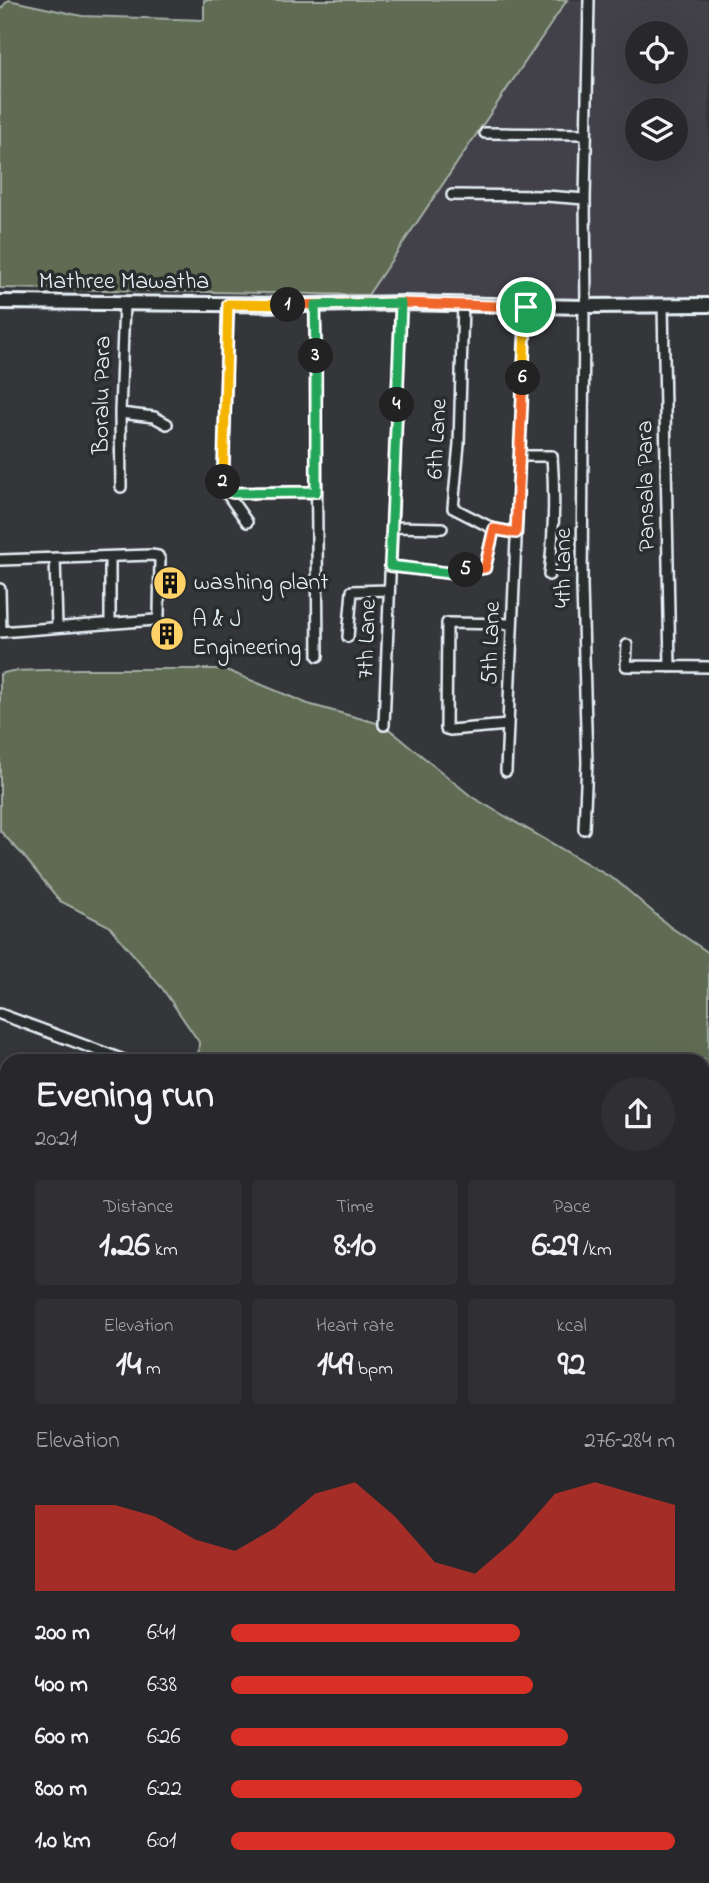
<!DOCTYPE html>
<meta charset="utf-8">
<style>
body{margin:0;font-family:"Indie Flower",sans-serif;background:#303034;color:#f1f3f6;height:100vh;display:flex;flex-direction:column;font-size:26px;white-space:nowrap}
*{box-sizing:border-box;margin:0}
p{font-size:23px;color:#a5a6a9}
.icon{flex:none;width:38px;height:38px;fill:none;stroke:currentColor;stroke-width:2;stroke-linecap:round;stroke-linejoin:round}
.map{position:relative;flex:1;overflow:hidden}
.details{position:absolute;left:0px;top:1054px;width:710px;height:830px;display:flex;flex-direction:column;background:#28282c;border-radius:21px 21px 0 0;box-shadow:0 7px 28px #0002,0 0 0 2px #444448}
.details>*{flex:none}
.fabs{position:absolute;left:625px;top:21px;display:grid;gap:14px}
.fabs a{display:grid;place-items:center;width:63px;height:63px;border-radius:50%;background:#28282c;box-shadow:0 7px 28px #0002,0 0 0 2px #444448;font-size:35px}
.pin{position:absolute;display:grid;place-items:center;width:60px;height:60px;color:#fff;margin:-30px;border:4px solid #fff;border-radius:50%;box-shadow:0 2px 7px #0007}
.km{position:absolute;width:35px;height:35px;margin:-18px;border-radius:50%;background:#222;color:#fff;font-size:19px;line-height:35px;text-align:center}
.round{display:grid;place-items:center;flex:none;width:74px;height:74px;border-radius:37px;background:#303034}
.overview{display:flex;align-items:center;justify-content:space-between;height:119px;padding:0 35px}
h1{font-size:38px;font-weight:800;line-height:52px}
.stats{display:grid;grid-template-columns:repeat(3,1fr);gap:10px;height:119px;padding:7px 35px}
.stats div{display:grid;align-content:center;border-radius:7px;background:#303034;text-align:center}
.stats b{font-size:35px;font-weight:800}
.stats small{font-size:19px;font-weight:400}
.stats p{font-size:19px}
.chart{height:196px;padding:14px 35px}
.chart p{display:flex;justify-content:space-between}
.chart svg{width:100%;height:126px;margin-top:7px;fill:#d93025;opacity:.7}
ul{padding:0 35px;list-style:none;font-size:23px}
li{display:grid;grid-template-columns:112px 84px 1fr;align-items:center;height:52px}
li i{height:18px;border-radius:9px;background:#d93025}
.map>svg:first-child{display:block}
.built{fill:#424149;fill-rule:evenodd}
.green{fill:#5f6c53;stroke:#a4aea6;stroke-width:2}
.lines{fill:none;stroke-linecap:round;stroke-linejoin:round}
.stream{stroke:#8a9da6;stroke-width:2.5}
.street-casing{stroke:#e8f1f8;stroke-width:14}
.secondary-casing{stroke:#e8f1f8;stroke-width:18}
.street{stroke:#2a2d2e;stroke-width:9}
.secondary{stroke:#2a2d2e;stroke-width:12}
.split-1-casing{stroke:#fff;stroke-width:14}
.split-2-casing{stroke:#fff;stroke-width:14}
.split-3-casing{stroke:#fff;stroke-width:14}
.split-4-casing{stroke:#fff;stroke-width:14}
.split-5-casing{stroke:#fff;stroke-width:14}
.split-6-casing{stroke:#fff;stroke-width:14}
.split-7-casing{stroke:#fff;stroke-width:14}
.split-1{stroke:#f0652b;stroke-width:9}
.split-2{stroke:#f5b400;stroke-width:9}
.split-3{stroke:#22a559;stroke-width:9}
.split-4{stroke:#22a559;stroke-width:9}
.split-5{stroke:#22a559;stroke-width:9}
.split-6{stroke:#f0652b;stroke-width:9}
.split-7{stroke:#f5b400;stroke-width:9}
.labels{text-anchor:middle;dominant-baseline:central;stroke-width:7;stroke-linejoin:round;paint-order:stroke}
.street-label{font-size:24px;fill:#e8f1f8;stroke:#2a2d2e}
.poi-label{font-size:24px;fill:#e8f1f8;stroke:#2a2d2e;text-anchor:start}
</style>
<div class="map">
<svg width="709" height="1883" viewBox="0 0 709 1883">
<rect width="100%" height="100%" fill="#35363a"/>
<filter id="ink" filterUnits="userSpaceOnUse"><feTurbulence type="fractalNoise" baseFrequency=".0143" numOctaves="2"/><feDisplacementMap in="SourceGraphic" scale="14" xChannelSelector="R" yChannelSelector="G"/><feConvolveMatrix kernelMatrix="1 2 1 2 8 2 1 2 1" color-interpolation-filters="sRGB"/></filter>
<g filter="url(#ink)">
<path class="built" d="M567 0H709V302L368 295ZM637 33H676V72H637ZM637 110H676V149H637Z
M709 1393V1619H704V1395Z"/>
<path class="green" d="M8 0 82 16 204 20V0H567L368 295 0 288V10Z
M79 669H224L308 704 384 725 472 797 617 881 669 926 709 953V1166L704 1171V1060H198L199 1042 162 988 109 926 60 901 22 854 0 831V674L12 671Z"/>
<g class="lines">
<path class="stream" d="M0 1671H7
M0 1853 7 1865 0 1880
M604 1876 611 1883
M202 1883 213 1876"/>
<g class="street-casing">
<path id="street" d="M485 133 586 134
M452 195 546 196 585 199
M228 304 223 481 225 491 233 493 316 492
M463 304 459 444 453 508 494 529 516 533
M315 305 318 656
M663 305 670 667
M586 306 585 199 589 0
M584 307 582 586 587 763 584 829
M120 413 154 417 167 424
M520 456H552C555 496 554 536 549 575
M121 487 120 413 124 303
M225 491 247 522
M392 527 442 528
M110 557V622
M55 558 57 627
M0 560 151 555 158 556 160 560 159 614 158 618 155 620 0 632
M390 566 449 573 485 568 494 529
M0 589 1 632
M348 637 352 591 389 590
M627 645 626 666 709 667
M384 725 401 303
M508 725 450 730 446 729 447 623 512 624
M506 771 526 307
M0 1014 124 1060
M0 1207H7
M704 1335H709
M704 1677H709
M704 1740H709
M704 1806H709
M704 1871H709"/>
</g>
<g class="secondary-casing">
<path id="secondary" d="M0 302 308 305 401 303 584 307 586 306 709 305
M0 1619H7
M704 1624H709"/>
</g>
<use href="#street" class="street"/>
<use href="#secondary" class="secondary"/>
</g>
</g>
<g class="lines" filter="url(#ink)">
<g class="split-1-casing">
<path id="split-1" d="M288 305 401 303 526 307"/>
</g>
<g class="split-2-casing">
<path id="split-2" d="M223 482 228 304 288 305"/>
</g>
<g class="split-3-casing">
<path id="split-3" d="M223 482 225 491 233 493 316 492V356"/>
</g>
<g class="split-4-casing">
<path id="split-4" d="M316 356 315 305 401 303 397 405"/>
</g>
<g class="split-5-casing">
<path id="split-5" d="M397 405 390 566 449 573 466 570"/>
</g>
<g class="split-6-casing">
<path id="split-6" d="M466 570 485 568 494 529 516 533 523 378"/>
</g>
<g class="split-7-casing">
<path id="split-7" d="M523 378 526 307"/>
</g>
<use href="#split-1" class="split-1"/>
<use href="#split-2" class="split-2"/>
<use href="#split-3" class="split-3"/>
<use href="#split-4" class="split-4"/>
<use href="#split-5" class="split-5"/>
<use href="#split-6" class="split-6"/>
<use href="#split-7" class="split-7"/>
</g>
<defs>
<g id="building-disc" transform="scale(1.75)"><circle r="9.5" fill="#ffd166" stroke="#2a2d2e"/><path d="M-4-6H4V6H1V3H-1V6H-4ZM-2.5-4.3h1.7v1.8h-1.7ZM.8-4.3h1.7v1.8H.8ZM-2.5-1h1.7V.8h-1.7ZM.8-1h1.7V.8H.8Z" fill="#111"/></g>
</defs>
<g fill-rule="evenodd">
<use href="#building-disc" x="170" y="583"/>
<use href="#building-disc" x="167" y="634"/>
</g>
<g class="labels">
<g class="street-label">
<text x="124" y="282">Mathree Mawatha</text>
<text transform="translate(103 395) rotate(-89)">Boralu Para</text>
<text transform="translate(438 439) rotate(-87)">6th Lane</text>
<text transform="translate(647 486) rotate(-91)">Pansala Para</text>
<text transform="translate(564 568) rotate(-90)">4th Lane</text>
<text transform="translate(368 639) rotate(-88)">7th Lane</text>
<text transform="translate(492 643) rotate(-88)">5th Lane</text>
</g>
<g class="poi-label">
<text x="194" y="583">washing plant</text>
<text x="192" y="620">A &amp; J<tspan x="192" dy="28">Engineering</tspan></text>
</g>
</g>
</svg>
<div class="fabs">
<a><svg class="icon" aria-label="locate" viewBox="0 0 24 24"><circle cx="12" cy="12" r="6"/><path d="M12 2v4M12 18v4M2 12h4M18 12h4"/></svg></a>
<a><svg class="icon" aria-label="layers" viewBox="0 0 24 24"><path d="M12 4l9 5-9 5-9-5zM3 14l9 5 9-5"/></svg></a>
</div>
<div class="pin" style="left:526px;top:307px;background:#1e9e55"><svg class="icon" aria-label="arrive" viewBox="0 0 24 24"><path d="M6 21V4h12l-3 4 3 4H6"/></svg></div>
<b class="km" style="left:288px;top:305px">1</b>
<b class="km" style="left:223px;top:482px">2</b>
<b class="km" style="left:316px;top:356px">3</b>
<b class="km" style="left:397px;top:405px">4</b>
<b class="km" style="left:466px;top:570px">5</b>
<b class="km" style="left:523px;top:378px">6</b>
<section class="details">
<div class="overview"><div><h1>Evening run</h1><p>20:21</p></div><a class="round"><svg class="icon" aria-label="share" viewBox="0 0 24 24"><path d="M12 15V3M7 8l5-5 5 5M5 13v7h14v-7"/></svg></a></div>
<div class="stats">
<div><p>Distance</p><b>1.26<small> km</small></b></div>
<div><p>Time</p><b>8:10</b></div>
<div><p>Pace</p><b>6:29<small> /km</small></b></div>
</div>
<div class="stats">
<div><p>Elevation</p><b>14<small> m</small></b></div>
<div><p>Heart rate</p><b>149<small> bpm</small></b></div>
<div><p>kcal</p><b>92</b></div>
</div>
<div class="chart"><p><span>Elevation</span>276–284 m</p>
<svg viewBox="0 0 160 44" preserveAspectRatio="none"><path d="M0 44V14L10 14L20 14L30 18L40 26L50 30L60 22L70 10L80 6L90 18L100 34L110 38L120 26L130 10L140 6L150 10L160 14V44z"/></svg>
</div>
<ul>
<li><b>200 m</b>6:41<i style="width:65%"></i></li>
<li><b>400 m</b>6:38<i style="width:68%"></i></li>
<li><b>600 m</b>6:26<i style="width:76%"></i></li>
<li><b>800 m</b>6:22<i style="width:79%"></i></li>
<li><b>1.0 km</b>6:01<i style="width:100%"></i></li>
</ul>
</section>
</div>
